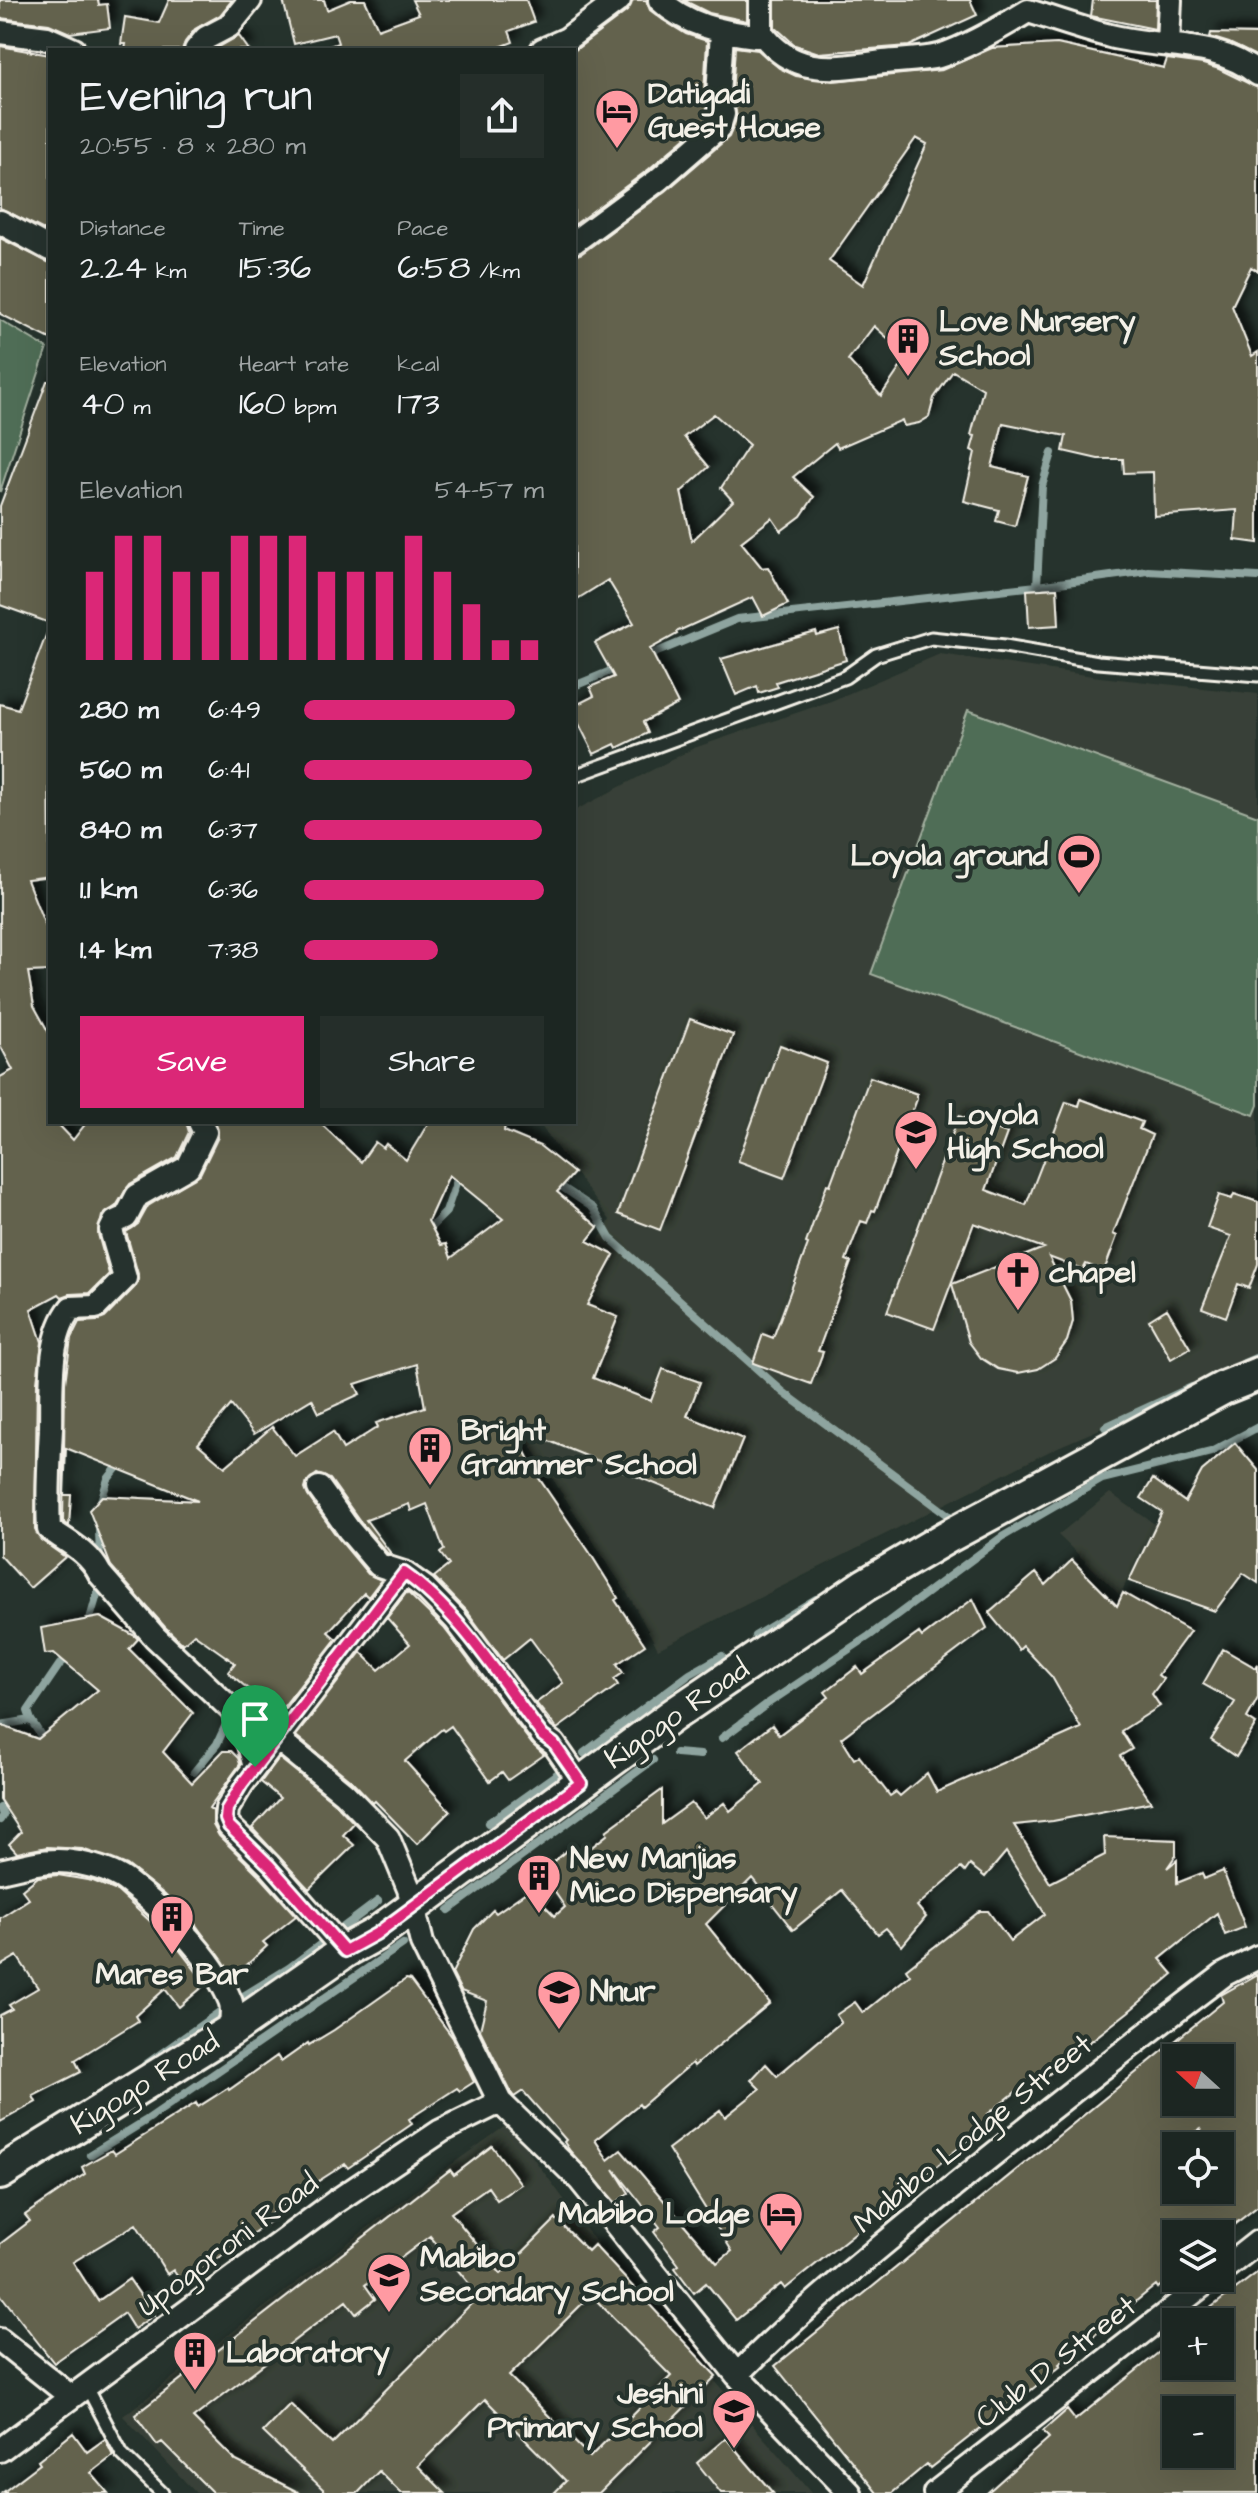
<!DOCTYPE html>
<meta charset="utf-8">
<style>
body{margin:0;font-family:"Architects Daughter",sans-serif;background:#252e2a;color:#f1f3f6;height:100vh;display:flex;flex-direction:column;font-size:30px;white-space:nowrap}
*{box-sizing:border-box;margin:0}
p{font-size:26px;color:#a0a5a5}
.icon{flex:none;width:44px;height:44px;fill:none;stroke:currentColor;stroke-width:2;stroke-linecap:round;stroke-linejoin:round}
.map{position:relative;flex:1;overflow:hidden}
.side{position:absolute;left:48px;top:48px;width:528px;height:1076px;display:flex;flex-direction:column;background:#1c2622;border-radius:0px;box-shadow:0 8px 32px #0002,0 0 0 2px #3a4340}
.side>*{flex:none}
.needle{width:52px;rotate:291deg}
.tools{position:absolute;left:1162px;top:2044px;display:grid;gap:16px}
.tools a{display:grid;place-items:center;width:72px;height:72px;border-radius:0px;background:#1c2622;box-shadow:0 8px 32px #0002,0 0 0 2px #3a4340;font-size:40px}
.pin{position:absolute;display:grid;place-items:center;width:68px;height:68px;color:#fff;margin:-82px -34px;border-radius:50% 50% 50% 0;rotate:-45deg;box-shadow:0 0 8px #0007}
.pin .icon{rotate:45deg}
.round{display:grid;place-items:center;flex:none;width:84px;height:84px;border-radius:0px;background:#252e2a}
.summary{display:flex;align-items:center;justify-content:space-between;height:136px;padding:0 32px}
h1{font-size:44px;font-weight:600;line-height:60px}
.metrics{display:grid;grid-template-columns:repeat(3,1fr);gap:12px;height:136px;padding:8px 32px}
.metrics div{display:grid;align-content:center}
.metrics b{font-size:34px;font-weight:600}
.metrics small{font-size:22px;font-weight:400}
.metrics p{font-size:22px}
.chart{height:224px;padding:16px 32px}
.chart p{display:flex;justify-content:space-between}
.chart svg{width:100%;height:144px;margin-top:8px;stroke:#db2777;stroke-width:6}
.cta{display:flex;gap:16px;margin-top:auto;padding:16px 32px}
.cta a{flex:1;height:92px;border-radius:0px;background:#db2777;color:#fff;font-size:32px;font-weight:600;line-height:92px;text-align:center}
.cta a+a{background:#252e2a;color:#f1f3f6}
ul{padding:0 32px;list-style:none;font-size:26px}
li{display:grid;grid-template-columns:128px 96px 1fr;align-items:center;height:60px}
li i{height:20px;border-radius:10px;background:#db2777}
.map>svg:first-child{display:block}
.built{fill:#384137}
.green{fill:#506d56;stroke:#a2af9f;stroke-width:2}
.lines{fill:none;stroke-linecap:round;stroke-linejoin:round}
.stream{stroke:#8ea49f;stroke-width:8}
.building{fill:#63624e;stroke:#f4f1e8;stroke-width:2;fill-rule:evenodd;filter:url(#shadow)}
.lane-casing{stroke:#f4f1e8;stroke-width:17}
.street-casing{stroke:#f4f1e8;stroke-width:28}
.secondary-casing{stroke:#f4f1e8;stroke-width:38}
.lane{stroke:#26332d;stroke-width:11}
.street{stroke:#26332d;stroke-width:22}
.secondary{stroke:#26332d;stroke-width:32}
.route-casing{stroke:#fff;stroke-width:16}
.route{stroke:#db2777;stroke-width:10}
.labels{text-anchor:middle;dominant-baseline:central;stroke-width:8;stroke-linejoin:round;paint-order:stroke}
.poi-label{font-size:30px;font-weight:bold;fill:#f4f1e8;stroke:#26332d;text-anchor:start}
.street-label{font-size:30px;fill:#f4f1e8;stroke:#26332d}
</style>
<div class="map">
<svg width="1258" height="2493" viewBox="0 0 1258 2493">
<defs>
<filter id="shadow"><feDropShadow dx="7" dy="-7" stdDeviation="4" flood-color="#0009"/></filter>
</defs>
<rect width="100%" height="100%" fill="#26332d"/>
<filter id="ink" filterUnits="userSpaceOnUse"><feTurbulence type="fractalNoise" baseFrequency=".0125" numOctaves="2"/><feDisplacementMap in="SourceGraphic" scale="16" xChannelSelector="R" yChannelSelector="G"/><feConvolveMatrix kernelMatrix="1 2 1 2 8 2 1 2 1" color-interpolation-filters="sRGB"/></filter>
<g filter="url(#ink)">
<path class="built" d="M940 654 1100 677 1258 694V1361L1058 1447 658 1649 630 1598 511 1415 525 1372 610 1220 538 1122H574V811L694 748 831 701Z
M1110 1493 1159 1527 1155 1534 1150 1533 1120 1595 1058 1535Z
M508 2124 595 2241 811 2493H196L123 2416 427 2182Z"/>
<path class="green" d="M0 320 47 348 0 492Z
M968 710 1258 816V1105L1254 1115 871 974Z"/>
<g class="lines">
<path class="stream" d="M1037 586 1042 486 1052 453
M645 657 737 619 1037 586 1148 571 1258 577
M574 686 618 668
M553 1181 593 1208 610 1238 783 1392 959 1523
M425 1233 446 1212 459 1174
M1244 1363 1258 1357
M1105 1427 1192 1387
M99 1507 108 1479 123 1460
M99 1529 100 1563
M87 1629 101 1581
M755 1636 816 1599
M31 1720 47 1745
M0 1725 31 1720 28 1711 60 1664 70 1656
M722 1738 767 1704 869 1636 1002 1537 1102 1479 1211 1452 1258 1427
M584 1753 690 1674 722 1656
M676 1753 700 1755
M194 1772 217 1744 229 1718 228 1717
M0 1808 3 1815 0 1820
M488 1823 561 1771
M449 1910 653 1760
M145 2065 232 2003 289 1968 378 1901
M90 2155 145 2121 403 1944"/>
</g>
<path class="building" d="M0 0H98L99 5 107 4 110 28 70 33 49 24 0 18Z
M169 0H232L220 15 195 29 185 42 182 50H125L126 44H121L125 17 159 23Z
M283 0H324L327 10 351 0H365L378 29 419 14 412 0H526L534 22 509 31 513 42 492 50H327V47L338 43 335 34 294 44Z
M633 0H646L650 10 663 20 686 34 707 41 704 94 708 114 707 119 649 169 574 225V51L627 11Z
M683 0H747V21L709 13Z
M775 0H970L977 15 909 46 819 53 795 45 775 27Z
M1093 0H1156L1155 29 1091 16Z
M1211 33 1258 34V57L1229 43 1210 37Z
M239 36 249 50H214L235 38Z
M1057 44 1164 68 1167 59 1203 64 1219 69 1258 88V271L1251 267 1232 306 1252 356 1258 352V543L1235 540 1237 510 1154 516 1153 472 1124 473 1123 459H1098L1063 451 1066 436 1003 423 992 467 1028 476 1015 526 996 521 999 510 964 501 975 452 971 450 975 436 971 435 983 389 953 371 934 398 929 417 919 423 904 426 902 420 838 448 835 443 793 477 814 497 801 516 781 531 772 518 741 542 762 568 768 567 788 604 763 616 753 597 676 632 677 634 650 649 678 704 643 722 648 733 617 748 615 744 594 754 574 714V706L594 696 590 687 614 677 595 643 634 623 608 580 574 601V256L582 253 666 191 729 137 737 117 732 94 735 47 758 50 779 68 796 76 833 81 942 70 992 48ZM916 138 927 144 863 285 829 261ZM874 326 908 356 881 396 848 360ZM714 414 749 445 721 488 733 501 692 541 681 492 709 467 684 437Z
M0 46 50 55V233L0 208Z
M0 238 50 263V339L0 314Z
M47 381H50V623L0 605V506Z
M1057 588 1059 625 1029 627 1027 590Z
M48 630 50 877 27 880 50 938V971L28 972 34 1006 50 1035V1122H56L73 1140 87 1122H186L189 1132 177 1157 130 1184 116 1206 102 1216 98 1234 109 1274 90 1293 70 1294 62 1297 59 1294 31 1309 42 1342 37 1382 35 1530 41 1540 65 1557 30 1588 0 1555V1077L13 1070 0 1045V704L18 709Z
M839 630 846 660 776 682 778 687 759 693 757 686 736 695 721 659 816 632 817 636Z
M690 1019 733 1035 660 1230 618 1214Z
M780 1045 827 1063 784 1178 738 1161Z
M870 1077 917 1094V1099L875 1211 872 1210 867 1223 861 1221 846 1260 851 1262 818 1351 823 1352 811 1384 753 1363 763 1334 773 1338 808 1244 806 1243 827 1184 830 1185Z
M1081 1099 1142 1122 1139 1129 1152 1135 1113 1234 1117 1236 1104 1271 1086 1264 1083 1270 1049 1257 1071 1301 1073 1321 1067 1341 1055 1358 1038 1369 1018 1373 998 1369 981 1358 969 1342 952 1284 1044 1248 974 1223 934 1329 887 1312 959 1116 1007 1133 986 1190 1026 1205 1066 1102 1079 1106Z
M216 1122H319L361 1162 375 1142 383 1148 386 1144 406 1160 429 1122H505L504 1131 540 1146 574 1173 557 1192 598 1227 587 1241 614 1255 587 1305 618 1317 593 1378 651 1401 663 1369 700 1382 687 1416 743 1439 715 1508 512 1426 536 1474 590 1553 618 1598 615 1600 645 1645 617 1664 623 1673 614 1679 618 1685 557 1729 536 1703 563 1683 530 1638 503 1660 466 1610 434 1577 449 1565 440 1553 444 1550 427 1504 411 1511 409 1504 366 1520 392 1555 387 1553 360 1521 330 1479 317 1474 307 1482 305 1489 308 1496 338 1538 368 1574 381 1580 368 1597 364 1593 328 1632 336 1639 266 1729 260 1724 272 1709 228 1672 235 1663 194 1634 183 1644 165 1627 111 1566 89 1510 102 1496 198 1501 66 1448 64 1495H71L69 1526 63 1521 65 1383 71 1338 79 1322 97 1321 105 1318 135 1287 138 1274 126 1232 138 1224 148 1206 200 1174 218 1137ZM449 1175 503 1219 451 1258 446 1244 441 1245 428 1221ZM417 1364 425 1407 376 1423 378 1427 343 1449 333 1432 295 1456 272 1427 225 1467 198 1444 231 1405 254 1434 312 1399 319 1413 360 1394 355 1384Z
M1234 1194 1258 1202V1264L1249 1288 1238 1284 1226 1317 1202 1308 1231 1236 1207 1228 1219 1195 1232 1199Z
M1167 1309 1190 1348 1171 1359 1149 1320Z
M1235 1443 1258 1470V1583L1243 1573 1215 1611 1129 1581 1162 1512 1141 1498 1153 1479 1185 1502 1202 1471Z
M1072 1560 1117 1606 1123 1593 1190 1631 1158 1675 1163 1679 1152 1694 1160 1706 1121 1731 1132 1749 1120 1756 1151 1802 1053 1821 1014 1825 1050 1883 1105 1855 1104 1837 1176 1840V1855L1167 1868 1177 1860V1883L1202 1873 1204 1879 1223 1871 1245 1927 1225 1935 1217 1913 1160 1959 1173 1974 1128 2012 1026 2092 1022 2087 988 2114 993 2120 851 2236 785 2289 781 2284 736 2320 706 2283 694 2293 675 2268 679 2265 654 2232 660 2227 614 2169 629 2193 616 2203 570 2151 564 2142 566 2140 523 2091 514 2097 512 2094 480 2030 487 2001 461 1991 452 1973 474 1929 493 1910 496 1913 529 1890 555 1916 565 1907 541 1872 566 1851 571 1857 575 1853 578 1858 608 1834 606 1831 662 1790V1824L691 1803 704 1818 724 1803 730 1811 763 1784 738 1751 772 1725 779 1735 829 1697 825 1692 857 1667 862 1674 919 1633 922 1637 973 1599 987 1628 841 1738 854 1759 859 1756 890 1796 896 1792 900 1796 927 1773 937 1792 1081 1728 1052 1677 1023 1646 1019 1650 989 1613 1036 1573 1046 1585ZM1006 1852 1045 1914 1010 1941 988 1911H980L906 1969 910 1975 863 2013 855 2002 836 2015 841 2022 777 2076 766 2064 751 2080 760 2089 725 2117 720 2110 668 2149 732 2251 717 2263 621 2150 608 2160 595 2140 639 2104 641 2107 692 2063 694 2066 770 2003 706 1924 752 1878 793 1930 842 1890 878 1934 886 1928 902 1946 926 1917 917 1906 961 1868 965 1872 970 1865 985 1877Z
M407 1592 444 1628 532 1744 544 1755 508 1780 502 1772 490 1781 451 1726 444 1731 442 1729 405 1761 450 1811 417 1844 375 1801 373 1803 353 1782 296 1736 361 1652 379 1670 410 1644 387 1618Z
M100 1617 135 1636 138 1639 129 1649 193 1713 163 1752 192 1783 223 1751H231L238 1758 240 1764 209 1808 213 1811V1825L219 1836 259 1875 296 1916 263 1942 267 1946 234 1977 195 1924 164 1894 127 1865 82 1849 47 1847 17 1853 9 1844 21 1832 0 1800V1725L38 1739 98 1690 54 1653 45 1654 41 1628Z
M1223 1649 1256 1668 1258 1664V1698L1247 1718 1256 1724 1236 1757 1211 1740 1235 1702 1203 1684Z
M279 1758 335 1803 354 1823 343 1835 354 1845 309 1889 252 1828 280 1798 261 1782Z
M58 1875 93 1881 117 1891 174 1943 206 1984 179 2007 165 1989 135 2016 138 2021 75 2060 81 2072 33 2096 36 2102 0 2122V2015L12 2009 9 2005 38 1988 17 1956 0 1966V1918L29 1899 22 1890 38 1877Z
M1258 1974V2206L1222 2234H1176V2273L1158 2288 1156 2285 1059 2364 1061 2366 1030 2391 1029 2390 930 2468 927 2464 892 2493H877L775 2366 1223 2002 1221 1995ZM1176 2058H1220V2102H1176ZM1200 2129 1212 2146H1220V2190H1176V2146Z
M406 1979 410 1980 453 2038 474 2082 460 2091 457 2088 409 2119 412 2124 348 2168 345 2164 300 2193 271 2214 274 2218 183 2284 173 2270 167 2274 136 2224 73 2262 98 2301 129 2279 154 2315 134 2329 124 2313 54 2363 0 2294V2244L30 2221 25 2215 85 2174 82 2167 112 2150 115 2154 196 2103 198 2107 228 2088 229 2090 277 2056 281 2062 308 2043 309 2045 334 2030Z
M492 2146 521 2184 497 2200 488 2187 451 2213 501 2274 556 2219 588 2251 594 2245 716 2376 599 2493H554L566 2481 485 2399 418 2466 445 2493H401L379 2471 358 2493H327L263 2432 290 2404 332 2444 479 2296 430 2236 365 2285 375 2299 356 2314 346 2301 193 2418 236 2461 300 2493H213L162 2442 157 2445 135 2415 450 2170 454 2175ZM591 2295 671 2376 590 2457 509 2376Z
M1258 2272V2493H987L1049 2438 1043 2431 1067 2410 1075 2420 1163 2349 1167 2353 1176 2346V2366H1220V2322H1192ZM1176 2410H1220V2454H1176Z
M73 2433 87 2452 105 2439 113 2456 91 2473 108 2493H2L40 2464 38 2461Z
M726 2438 747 2463 773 2493H721L697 2463Z"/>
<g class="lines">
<g class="lane-casing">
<path id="lane" d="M574 776 845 677 876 655 931 638 1005 646 1098 662 1258 675
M87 2387 122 2454 162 2493"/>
</g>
<g class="street-casing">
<path id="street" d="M660 0C686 25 721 32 756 36L761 32C794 78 836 68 884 62 902 60 922 60 939 56 968 47 1002 27 1028 11 1055 19 1083 29 1110 36 1161 49 1215 40 1258 74
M761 0V32
M0 32 47 38 74 50
M1168 44 1170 0
M196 50 206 38 229 26 250 0
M542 50 567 39 619 0
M0 222 50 249
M574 242 658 180 719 127 723 114 718 95 722 32
M200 1122 205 1132 188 1167 137 1196 126 1217 115 1222 111 1230 125 1278 96 1307 71 1308C47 1337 52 1392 51 1429 49 1463 47 1495 49 1529 68 1542 89 1552 100 1574L155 1637 232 1710 249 1745 255 1767
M319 1488 349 1530 379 1565 404 1573 425 1588 455 1619 543 1736 554 1744 581 1783
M279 1740 344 1793 388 1838 409 1889 422 1943 500 2102 580 2180 737 2375 850 2493
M0 1871C29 1865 48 1857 79 1863 94 1866 112 1871 125 1880 162 1908 212 1956 230 2000 234 2009 231 2021 230 2031
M345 1951 269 1865 229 1826 226 1819 227 1809 242 1784 404 1573
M1220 2272 1258 2242
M0 2340 70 2396
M737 2375C800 2311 869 2256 938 2199 1033 2122 1128 2047 1225 1974L1258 1957
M0 2450 335 2202 441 2131 500 2102
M935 2493 1212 2278"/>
</g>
<g class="secondary-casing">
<path id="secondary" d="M0 2173 230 2031 345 1951 376 1934 673 1715 865 1585 947 1537 1223 1388 1258 1374"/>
</g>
<use href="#lane" class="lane"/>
<use href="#street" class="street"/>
<use href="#secondary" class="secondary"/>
</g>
</g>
<g class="lines" filter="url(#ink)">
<g class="route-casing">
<path id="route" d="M404 1573C460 1612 502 1682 543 1736L554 1744 581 1783 376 1934 345 1951 269 1865 229 1826 226 1819 227 1809 242 1784Z"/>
</g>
<use href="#route" class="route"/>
</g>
<defs>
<g id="hotel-pin" transform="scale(2.3)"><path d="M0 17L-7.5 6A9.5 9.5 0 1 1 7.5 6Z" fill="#ff9aa2" stroke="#26332d"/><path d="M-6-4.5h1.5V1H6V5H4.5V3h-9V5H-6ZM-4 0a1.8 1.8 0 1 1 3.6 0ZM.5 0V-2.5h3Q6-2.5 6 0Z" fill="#111"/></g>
<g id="building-pin" transform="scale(2.3)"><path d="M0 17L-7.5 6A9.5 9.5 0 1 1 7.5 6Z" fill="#ff9aa2" stroke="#26332d"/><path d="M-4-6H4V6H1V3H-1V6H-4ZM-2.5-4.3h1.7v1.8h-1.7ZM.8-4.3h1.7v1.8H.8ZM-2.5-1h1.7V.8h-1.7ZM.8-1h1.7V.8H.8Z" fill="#111"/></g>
<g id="stadium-pin" transform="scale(2.3)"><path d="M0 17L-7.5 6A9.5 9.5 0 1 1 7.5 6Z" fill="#ff9aa2" stroke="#26332d"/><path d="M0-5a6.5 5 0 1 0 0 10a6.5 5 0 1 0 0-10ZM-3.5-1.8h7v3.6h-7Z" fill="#111"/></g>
<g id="school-pin" transform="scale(2.3)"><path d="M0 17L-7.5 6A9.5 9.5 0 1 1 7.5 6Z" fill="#ff9aa2" stroke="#26332d"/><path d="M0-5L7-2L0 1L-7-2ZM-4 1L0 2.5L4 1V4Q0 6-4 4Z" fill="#111"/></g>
<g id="church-pin" transform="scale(2.3)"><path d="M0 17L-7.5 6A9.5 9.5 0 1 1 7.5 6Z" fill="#ff9aa2" stroke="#26332d"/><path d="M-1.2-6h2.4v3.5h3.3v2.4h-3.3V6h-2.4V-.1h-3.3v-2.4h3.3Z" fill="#111"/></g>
</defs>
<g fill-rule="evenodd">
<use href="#hotel-pin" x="617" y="111"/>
<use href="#building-pin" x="908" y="339"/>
<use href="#stadium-pin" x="1079" y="856"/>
<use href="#school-pin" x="916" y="1132"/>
<use href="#church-pin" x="1018" y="1273"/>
<use href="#building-pin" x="430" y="1448"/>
<use href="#building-pin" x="539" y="1876"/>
<use href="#building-pin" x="172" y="1917"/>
<use href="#school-pin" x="559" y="1992"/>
<use href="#hotel-pin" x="781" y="2214"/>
<use href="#school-pin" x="389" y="2275"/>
<use href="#building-pin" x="195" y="2353"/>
<use href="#school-pin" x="734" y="2411"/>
</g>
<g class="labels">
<g class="poi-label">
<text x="648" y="94">Datigadi<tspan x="648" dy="34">Guest House</tspan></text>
<text x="939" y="322">Love Nursery<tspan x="939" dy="34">School</tspan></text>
<text x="1048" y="856" text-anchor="end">Loyola ground</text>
<text x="947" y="1115">Loyola<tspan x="947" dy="34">High School</tspan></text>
<text x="1049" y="1273">chapel</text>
<text x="461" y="1431">Bright<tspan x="461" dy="34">Grammer School</tspan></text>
<text x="570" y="1859">New Manjias<tspan x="570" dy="34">Mico Dispensary</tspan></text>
<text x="172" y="1975" text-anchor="middle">Mares Bar</text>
<text x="590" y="1992">Nnur</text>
<text x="750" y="2214" text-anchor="end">Mabibo Lodge</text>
<text x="420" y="2258">Mabibo<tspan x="420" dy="34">Secondary School</tspan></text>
<text x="226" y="2353">Laboratory</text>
<text x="703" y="2394" text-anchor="end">Jeshini<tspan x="703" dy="34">Primary School</tspan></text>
</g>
<g class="street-label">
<text transform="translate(677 1714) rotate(-35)">Kigogo Road</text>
<text transform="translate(145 2083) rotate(-32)">Kigogo Road</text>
<text transform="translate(973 2134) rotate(-39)">Mabibo Lodge Street</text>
<text transform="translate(228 2245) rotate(-37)">Upogoroni Road</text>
<text transform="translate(1056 2362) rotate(-38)">Club D Street</text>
</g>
</g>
</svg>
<div class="tools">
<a><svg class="needle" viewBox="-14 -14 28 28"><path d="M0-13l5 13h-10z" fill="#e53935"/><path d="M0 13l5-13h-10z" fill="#a0a5a5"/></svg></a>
<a><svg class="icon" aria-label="locate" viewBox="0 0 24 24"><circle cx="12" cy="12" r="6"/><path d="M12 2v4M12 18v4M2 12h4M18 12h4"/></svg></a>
<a><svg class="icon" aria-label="layers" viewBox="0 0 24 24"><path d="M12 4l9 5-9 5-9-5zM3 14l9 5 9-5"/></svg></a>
<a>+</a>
<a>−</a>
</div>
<div class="pin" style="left:255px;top:1767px;background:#1e9e55"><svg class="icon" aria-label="arrive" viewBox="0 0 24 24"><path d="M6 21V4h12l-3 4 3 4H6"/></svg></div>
<section class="side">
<div class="summary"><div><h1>Evening run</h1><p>20:55 · 8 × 280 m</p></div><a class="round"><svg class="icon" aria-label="share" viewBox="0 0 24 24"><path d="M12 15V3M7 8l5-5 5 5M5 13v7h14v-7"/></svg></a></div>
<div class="metrics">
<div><p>Distance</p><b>2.24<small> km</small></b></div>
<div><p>Time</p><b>15:36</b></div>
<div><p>Pace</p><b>6:58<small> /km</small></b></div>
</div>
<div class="metrics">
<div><p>Elevation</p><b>40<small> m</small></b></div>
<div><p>Heart rate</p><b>160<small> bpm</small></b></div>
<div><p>kcal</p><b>173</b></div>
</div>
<div class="chart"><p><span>Elevation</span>54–57 m</p>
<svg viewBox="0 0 160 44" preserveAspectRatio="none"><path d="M5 44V17M15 44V6M25 44V6M35 44V17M45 44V17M55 44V6M65 44V6M75 44V6M85 44V17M95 44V17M105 44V17M115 44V6M125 44V17M135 44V27M145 44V38M155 44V38"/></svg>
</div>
<ul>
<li><b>280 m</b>6:49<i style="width:88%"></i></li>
<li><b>560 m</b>6:41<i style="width:95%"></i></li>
<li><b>840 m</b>6:37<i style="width:99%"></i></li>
<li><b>1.1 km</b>6:36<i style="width:100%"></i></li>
<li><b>1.4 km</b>7:38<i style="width:56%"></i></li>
</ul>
<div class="cta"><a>Save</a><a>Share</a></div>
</section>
</div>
